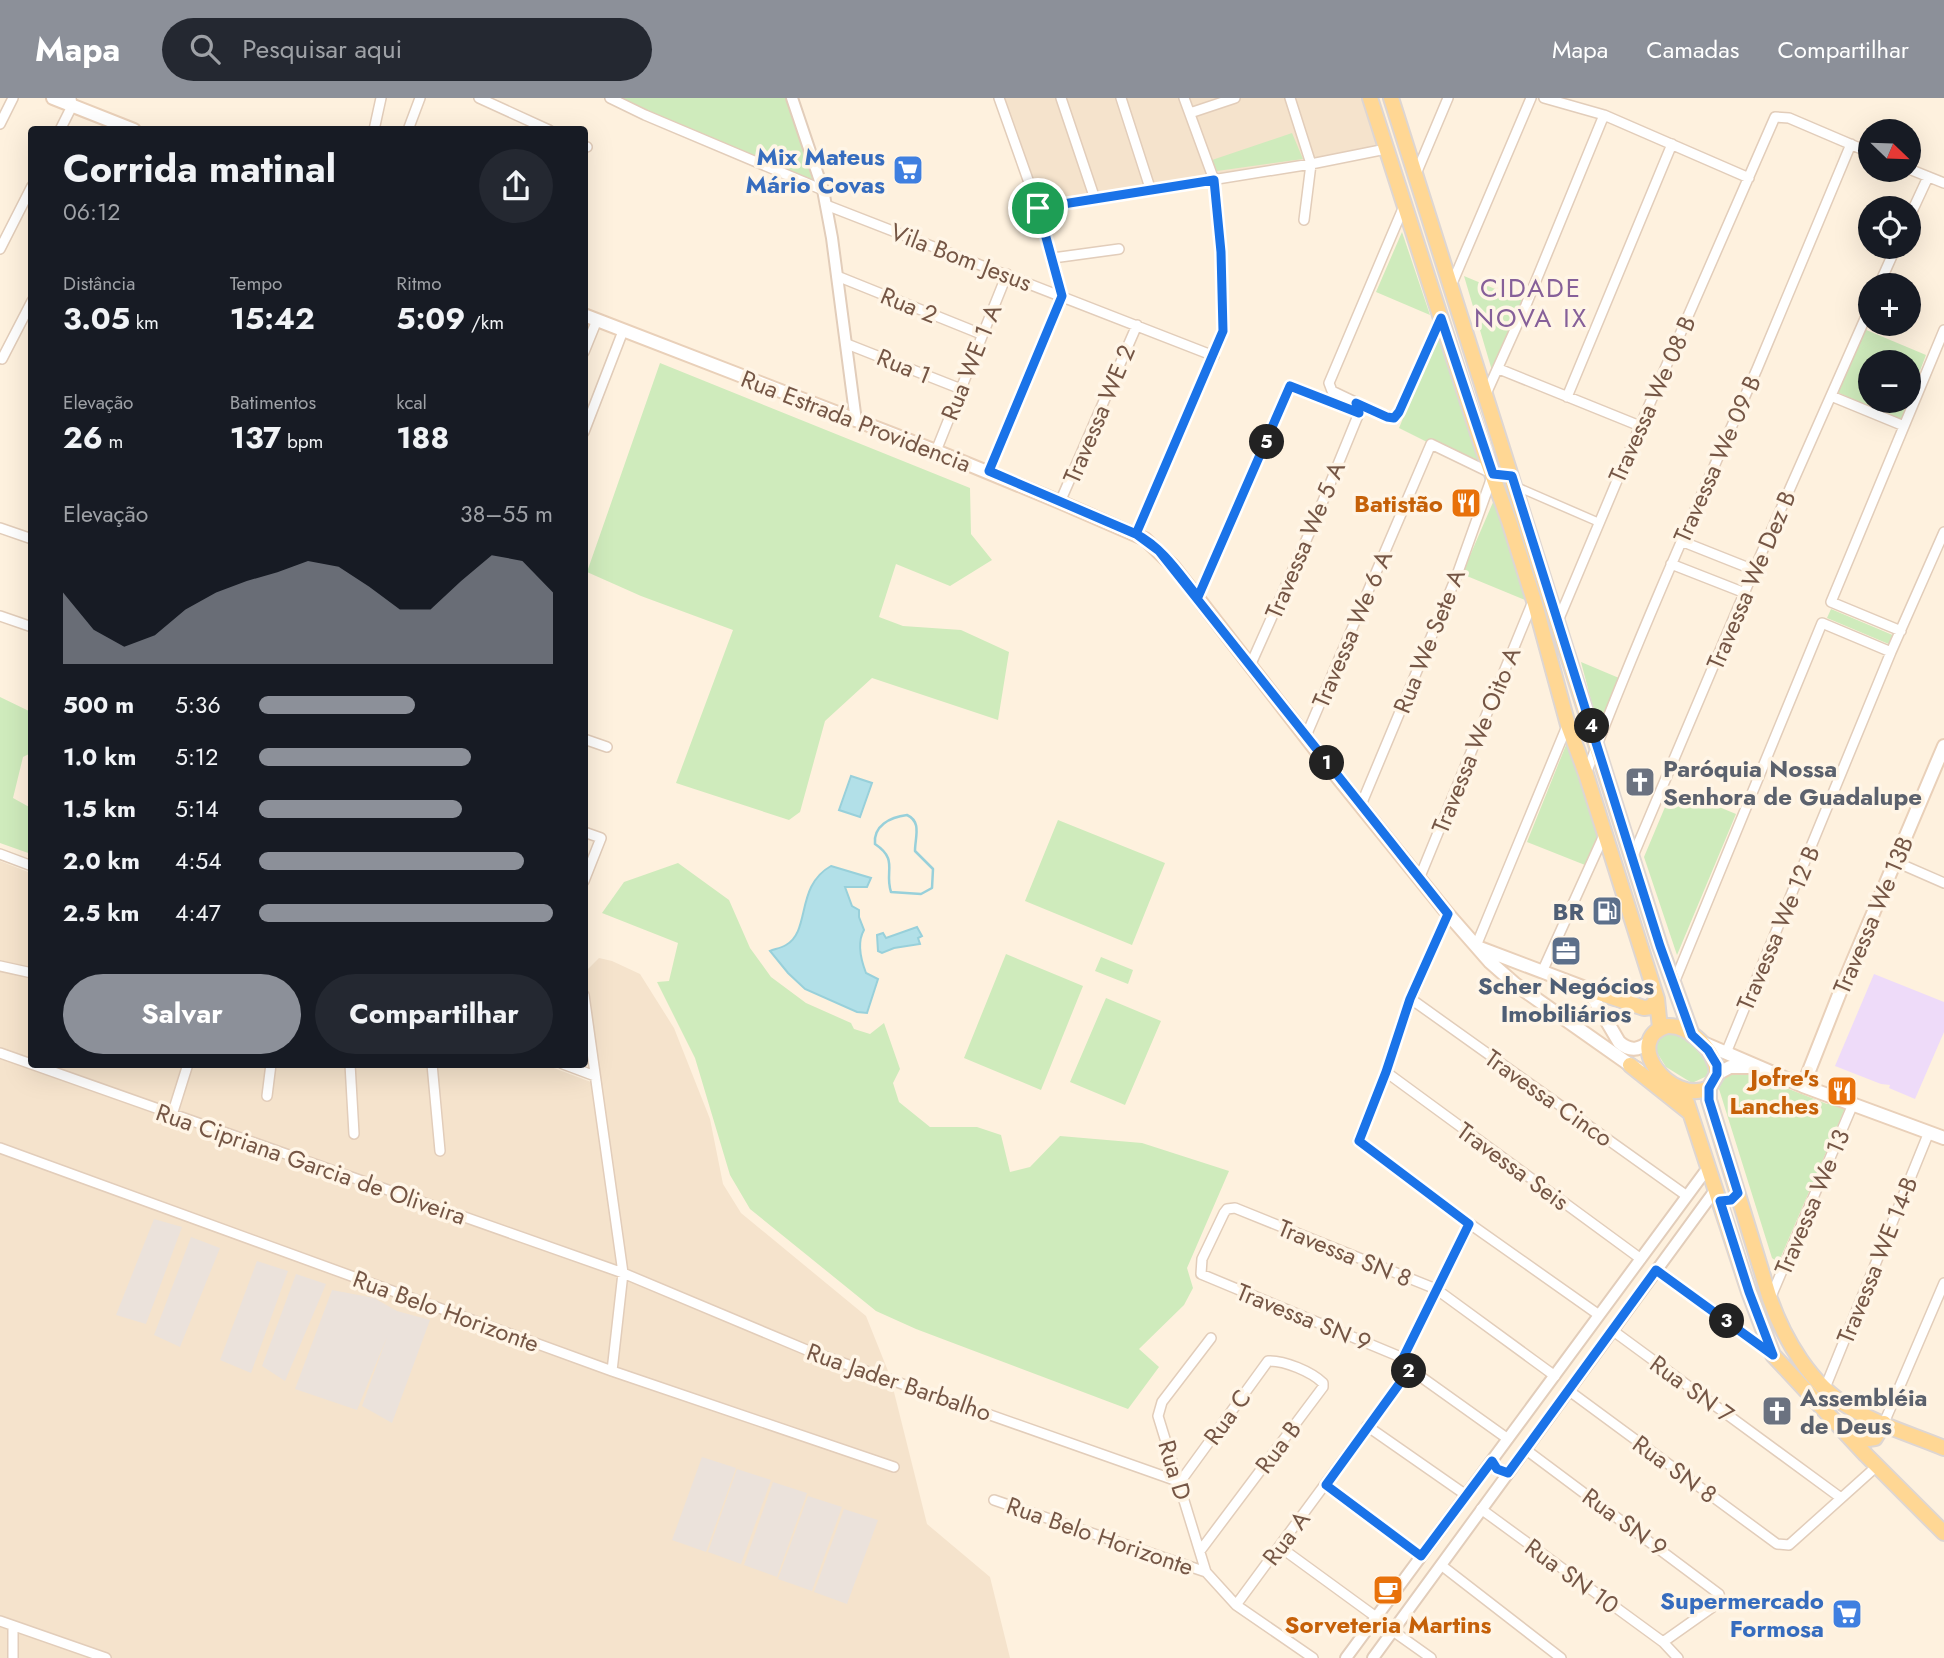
<!DOCTYPE html>
<html lang="pt">
<meta charset="utf-8">
<style>
body{margin:0;font-family:Jost,sans-serif;background:#242831;color:#f1f3f6;height:100vh;display:flex;flex-direction:column;font-size:26px;white-space:nowrap}
*{box-sizing:border-box;margin:0}
p{font-size:23px;color:#9ea1a6}
.icon{flex:none;width:38px;height:38px;fill:none;stroke:currentColor;stroke-width:2;stroke-linecap:round;stroke-linejoin:round}
.map{position:relative;flex:1;overflow:hidden}
.panel{position:absolute;left:28px;top:28px;width:560px;height:942px;display:flex;flex-direction:column;background:#171b24;border-radius:7px;box-shadow:0 7px 28px #0002}
.panel>*{flex:none}
.needle{width:46px;rotate:113deg}
.buttons{position:absolute;left:1858px;top:21px;display:grid;gap:14px}
.buttons a{display:grid;place-items:center;width:63px;height:63px;border-radius:50%;background:#171b24;box-shadow:0 7px 28px #0002;font-size:35px}
.pin{position:absolute;display:grid;place-items:center;width:60px;height:60px;color:#fff;margin:-30px;border:4px solid #fff;border-radius:50%;box-shadow:0 2px 7px #0007}
.km{position:absolute;width:35px;height:35px;margin:-18px;border-radius:50%;background:#222;color:#fff;font-size:19px;line-height:35px;text-align:center}
.round{display:grid;place-items:center;flex:none;width:74px;height:74px;border-radius:37px;background:#242831}
.overview{display:flex;align-items:center;justify-content:space-between;height:119px;padding:0 35px}
h1{font-size:38px;font-weight:700;line-height:52px}
.stats{display:grid;grid-template-columns:repeat(3,1fr);gap:10px;height:119px;padding:7px 35px}
.stats div{display:grid;align-content:center}
.stats b{font-size:30px;font-weight:700}
.stats small{font-size:19px;font-weight:400}
.stats p{font-size:19px}
.chart{height:196px;padding:14px 35px}
.chart p{display:flex;justify-content:space-between}
.chart svg{width:100%;height:126px;margin-top:7px;fill:#8c9099;opacity:.7}
.button{display:flex;gap:14px;margin-top:auto;padding:14px 35px}
.button a{flex:1;height:80px;border-radius:42px;background:#8c9099;color:#fff;font-size:28px;font-weight:700;line-height:80px;text-align:center}
.button a+a{background:#242831;color:#f1f3f6}
ul{padding:0 35px;list-style:none;font-size:23px}
li{display:grid;grid-template-columns:112px 84px 1fr;align-items:center;height:52px}
li i{height:18px;border-radius:9px;background:#8c9099}
header{display:flex;align-items:center;gap:42px;box-sizing:border-box;height:98px;padding:0 35px;background:#8c9099;color:#fff}
header strong{font-size:33px}
nav{display:flex;gap:38px;margin-inline-start:auto;font-size:24px}
.search{width:490px;height:63px;background:#242831;display:flex;align-items:center;gap:18px;box-sizing:border-box;padding:0 24px;border-radius:38px;color:#9ea1a6;font-size:26px}
.map>svg:first-child{display:block}
.residential{fill:#f5e3cc}
.industrial{fill:#ebe2db}
.education{fill:#eedbf9}
.green{fill:#cfebbc}
.water{fill:#b2e0e8;stroke:#98d0da;stroke-width:2}
.lines{fill:none;stroke-linecap:round;stroke-linejoin:round}
.stream{stroke:#98d0da;stroke-width:2.5}
.pedestrian-casing{stroke:#e2cdba;stroke-width:10}
.minor-casing{stroke:#e2cdba;stroke-width:12}
.tertiary-casing{stroke:#e2cdba;stroke-width:14}
.secondary-casing{stroke:#e9d0b9;stroke-width:16}
.primary-casing{stroke:#ded6d2;stroke-width:18}
.pedestrian{stroke:#fff;stroke-width:7}
.minor{stroke:#fff;stroke-width:9}
.tertiary{stroke:#fff;stroke-width:10}
.secondary{stroke:#fff;stroke-width:12}
.primary{stroke:#ffd794;stroke-width:14}
.route-casing{stroke:#fff;stroke-width:14}
.route{stroke:#1a73e8;stroke-width:9}
.labels{text-anchor:middle;dominant-baseline:central;stroke-width:7;stroke-linejoin:round;paint-order:stroke}
.shop-label{font-size:24px;font-weight:bold;fill:#366cbe;stroke:#fff5e6;text-anchor:end}
.street-label{font-size:24px;fill:#755645;stroke:#fff5e6}
.food-label{font-size:24px;font-weight:bold;fill:#c56008;stroke:#fff5e6;text-anchor:end}
.worship-label{font-size:24px;font-weight:bold;fill:#5b616d;stroke:#fff5e6;text-anchor:start}
.service-label{font-size:24px;font-weight:bold;fill:#4e5e75;stroke:#fff5e6;text-anchor:end}
.neighbourhood-label{font-size:26px;letter-spacing:2px;fill:#866099;stroke:#fff5e6}
</style>
<header>
<strong>Mapa</strong>
<div class="search"><svg class="icon" aria-label="search" viewBox="0 0 24 24"><circle cx="10" cy="10" r="6"/><path d="M15 15l6 6"/></svg>Pesquisar aqui</div>
<nav><a>Mapa</a><a>Camadas</a><a>Compartilhar</a></nav>
</header>
<div class="map">
<svg width="1944" height="1560" viewBox="0 0 1944 1560">
<rect width="100%" height="100%" fill="#fef1de"/>
<path class="residential" d="M1002 0H1375L1393 55 1038 110Z
M0 763 31 775 32 966H543L591 984 584 926 585 874 599 860 612 863 640 876 674 930 710 1021 723 1086 741 1115 866 1218 890 1278 927 1426 990 1479 1010 1560H0Z"/>
<path class="industrial" d="M154 1121 182 1129 146 1226 116 1217Z
M191 1139 220 1150 180 1249 154 1237Z
M257 1163 288 1173 251 1275 220 1262Z
M296 1176 326 1186 285 1283 262 1268Z
M332 1192 374 1200 397 1213 430 1222 392 1325 362 1308 387 1239 357 1312 295 1291Z
M702 1359 736 1370 706 1454 672 1442Z
M737 1371 771 1382 741 1466 708 1454Z
M773 1384 807 1395 777 1479 744 1467Z
M808 1398 842 1409 812 1493 778 1481Z
M844 1411 878 1422 847 1506 814 1494Z"/>
<path class="education" d="M1874 876 1944 904V934L1915 1001 1889 990 1890 987 1881 986 1835 968Z"/>
<path class="green" d="M609 0H786L813 83Z
M1292 35 1303 61 1217 73 1212 62Z
M1402 134 1430 217 1376 194Z
M1464 178 1524 203 1493 276Z
M1864 231 1926 257 1909 301V264H1871V303H1909L1901 323 1837 294Z
M1438 235 1479 364 1431 346 1399 330Z
M660 265 970 390 971 436 992 462 950 488 896 466 879 519 903 528 961 532 1009 554 998 622 872 580 825 623 800 714 789 722 676 685 733 532 641 498 587 474Z
M1494 402 1525 502 1462 476Z
M1831 511 1895 538 1891 547 1827 520Z
M1581 564 1619 580 1602 623 1597 625Z
M0 599 31 614V655L23 659 13 700 31 710V756L0 745Z
M1568 642 1600 732 1585 767 1527 744Z
M1673 690 1736 716 1677 857 1644 759Z
M1058 722 1165 765 1132 847 1025 803Z
M678 765 729 802 750 850 771 879 806 905 851 925 854 931 870 936 884 925 900 971 893 985 899 1004 930 1029H977L1001 1037 1010 1074 1030 1069 1060 1038 1142 1045 1229 1073 1187 1170 1193 1190 1184 1207 1139 1251 1159 1269 1128 1311 916 1231 876 1213 750 1111 730 1077 695 960 657 884 669 883 678 845 602 815 624 784Z
M1006 856 1083 888 1041 992 964 960Z
M1101 859 1133 872 1128 886 1095 873Z
M1106 900 1161 923 1125 1007 1070 984Z
M1666 935C1684 935 1700 954 1709 968L1707 978 1692 985 1666 969 1656 953 1658 942Z
M1736 971 1746 972 1766 982 1827 1006 1835 1003 1846 1008 1780 1161 1776 1163 1772 1160 1719 991 1724 977Z"/>
<path class="water" d="M851 678 872 685 860 719 839 712Z
M831 768 871 780 867 789H845L852 808 859 812V819L864 832C857 844 861 862 866 875L878 881 867 915 857 914 805 891 788 875 770 853C775 851 781 850 786 847 811 833 795 788 831 768Z
M917 829 922 838 918 840 920 846 894 850 882 855 878 853 877 837 883 835 886 840Z"/>
<g class="lines">
<path class="stream" d="M907 717C922 724 915 739 915 753L933 771 932 790 921 796 891 794C884 773 899 762 875 746 873 728 890 719 907 717Z"/>
<g class="pedestrian-casing">
<path id="pedestrian" d="M1515 388 1598 424"/>
</g>
<g class="minor-casing">
<path id="minor" d="M479 0 549 32
M610 0 645 17 823 92
M999 0 1038 110 1062 198
M1061 0 1095 101
M1121 0 1151 93
M1290 0 1311 66 1304 122
M1544 0 1604 17 1749 80
M1190 15 1235 0
M0 26 13 0
M60 32 72 8 71 0
M374 32 381 0
M408 32 420 0
M584 48 587 49
M1909 71 1944 85
M1416 76 1448 0
M826 107 1214 258
M1404 108 1329 285 1332 293 1378 315 1394 320 1399 314 1441 221
M1038 110 1311 66 1386 51
M1909 120 1928 79
M0 151 32 88
M1053 160 1119 151
M837 178 981 236
M1879 187 1896 149
M1451 188 1531 0
M847 246 961 291
M584 254 597 222
M2 261 32 203
M1499 271 1640 328
M1486 296 1526 207 1604 17
M1831 298 1904 328
M1567 299 1672 46
M584 334 623 233
M936 353 1007 176
M989 373 1062 198
M1060 404 1137 227
M0 430 32 441
M1136 436 1223 233 1221 154 1214 82 1184 0
M1681 443 1754 472
M1671 466 1745 495
M1198 499 1290 288 1359 315
M0 518 32 529
M1558 523 1640 328 1775 19 1789 20 1871 55
M1901 533 1831 504 1944 232
M1250 568 1316 420 1359 315
M1306 638 1431 346 1493 376 1457 477 1361 707
M584 641 607 649
M1586 676C1638 539 1698 405 1757 271 1789 196 1819 121 1851 46
M584 734 601 740 584 783
M0 756 32 768
M1633 758 1754 472 1871 207
M1896 764 1944 785
M1419 781 1531 508 1535 506
M1448 816 1411 901 1386 974 1358 1043 1470 1126 1599 1217
M1476 848 1567 628
M0 868 32 875
M1542 874 1604 737
M1674 885 1822 525 1891 554
M584 897 623 1175 612 1273
M1411 901 1687 1098
M0 955 623 1175 809 1253 1180 1384 1268 1263C1284 1262 1312 1274 1323 1285V1289L1200 1453
M1726 955 1891 554 1944 434
M350 966 354 1036
M432 966 440 1053
M563 966 595 978
M1386 974 1641 1161
M267 998 271 966
M172 1017 188 966
M0 1050 612 1273 894 1369
M1656 1172 1771 1255
M1770 1201 1853 1006
M1612 1232 1841 1400
M1211 1240 1162 1304 1158 1318 1206 1474 1236 1507 1313 1560
M1403 1260 1201 1176 1202 1161 1224 1115 1227 1111 1235 1110 1436 1191 1555 1278
M1403 1260 1470 1126
M1403 1260 1410 1271 1508 1341
M1825 1290 1929 1034
M1568 1292 1777 1446 1789 1447 1877 1368
M1884 1325 1944 1185
M1367 1328 1466 1397
M1525 1351 1719 1496 1720 1500 1714 1508 1663 1544
M1326 1387 1421 1458
M994 1402 1206 1474
M1481 1411 1663 1544 1678 1560
M1280 1449 1376 1519
M1441 1467 1561 1560
M1236 1507 1410 1271
M0 1523 106 1560
M1393 1533 1431 1560
M13 1560V1528"/>
</g>
<g class="tertiary-casing">
<path id="tertiary" d="M792 0 823 92 832 140 856 323
M1346 1560 1707 1071
M1373 1560 1716 1091"/>
</g>
<g class="secondary-casing">
<path id="secondary" d="M53 0 134 32
M584 217 936 353 1060 404 1145 441 1173 468 1322 660 1448 816 1490 864 1515 886 1630 967 1638 971
M1480 850 1588 891 1619 944C1630 954 1640 952 1650 943
M1701 944 1803 988 1944 1040
M1717 976 1730 969H1750
M1803 988 1844 884 1944 648"/>
</g>
<g class="primary-casing">
<path id="primary" d="M1370 0 1483 351 1509 423 1535 506 1568 627 1586 676 1657 901 1660 930
M1391 0 1660 848 1692 937
M1588 891 1644 910 1651 909 1657 901
M1667 928C1691 927 1716 954 1717 976L1709 990C1670 1008 1621 942 1667 928Z
M1630 967 1689 1014
M1679 990 1687 1005 1749 1194 1773 1257 1866 1357 1944 1435
M1709 990V1002L1770 1201C1784 1241 1811 1287 1849 1309 1878 1327 1913 1337 1944 1350
M1855 1343 1875 1340 1884 1325"/>
</g>
<use href="#pedestrian" class="pedestrian"/>
<use href="#minor" class="minor"/>
<use href="#tertiary" class="tertiary"/>
<use href="#secondary" class="secondary"/>
<use href="#primary" class="primary"/>
</g>
<g class="lines">
<g class="route-casing">
<path id="route" d="M1038 110 1062 198 989 373 1136 436 1159 453 1448 816 1410 901 1386 974 1359 1043 1469 1126 1403 1260 1410 1271 1326 1387 1421 1458 1492 1363 1497 1371 1508 1375 1656 1172 1773 1257 1749 1194 1720 1103 1731 1102 1738 1095 1709 1002V990L1717 976V967L1708 952 1692 937 1660 848 1512 378 1493 376 1441 220 1399 314 1394 320 1387 319 1356 305 1359 315 1290 288 1198 499C1180 477 1163 450 1136 436L1223 233 1221 154 1214 82 1038 110"/>
</g>
<use href="#route" class="route"/>
</g>
<defs>
<g id="supermarket-square" transform="scale(1.575)"><rect x="-9" y="-9" width="18" height="18" rx="4" fill="#3f7fe0" stroke="#fff5e6"/><path d="M-6-5.5h2.5l.6 2H6L4.5 2H-2.5L-4.4-4H-6ZM-1.5 3.2a1.3 1.3 0 1 0 .1 0ZM3 3.2a1.3 1.3 0 1 0 .1 0Z" fill="#fff"/></g>
<g id="restaurant-square" transform="scale(1.575)"><rect x="-9" y="-9" width="18" height="18" rx="4" fill="#e8710a" stroke="#fff5e6"/><path d="M-5-6h1v4h1v-4h1v4h1v-4h1v5L-1.5 .5V6h-2V.5L-5-1ZM5-6V6H3V1.5H1.5Q1.5-4 5-6Z" fill="#fff"/></g>
<g id="church-square" transform="scale(1.575)"><rect x="-9" y="-9" width="18" height="18" rx="4" fill="#6b7280" stroke="#fff5e6"/><path d="M-1.2-6h2.4v3.5h3.3v2.4h-3.3V6h-2.4V-.1h-3.3v-2.4h3.3Z" fill="#fff"/></g>
<g id="fuel-square" transform="scale(1.575)"><rect x="-9" y="-9" width="18" height="18" rx="4" fill="#5c6f8a" stroke="#fff5e6"/><path d="M-5.5-6h7V0h2V4h1.3V-2.5L3-4.5l.8-.8L6-3V5H2.5V1h-1V6h-7ZM-4.2-4.7v3.2H.2V-4.7Z" fill="#fff"/></g>
<g id="office-square" transform="scale(1.575)"><rect x="-9" y="-9" width="18" height="18" rx="4" fill="#5c6f8a" stroke="#fff5e6"/><path d="M-6-3h4V-5.5h4V-3h4V5H-6ZM-1-4.5V-3h2v-1.5ZM-6 0V1H6V0Z" fill="#fff"/></g>
<g id="cafe-square" transform="scale(1.575)"><rect x="-9" y="-9" width="18" height="18" rx="4" fill="#e8710a" stroke="#fff5e6"/><path d="M-5.5-4.5H6V0H3Q3 3.5 0 3.5H-2.5Q-5.5 3.5-5.5 0ZM3-3.2v2h1.7v-2ZM-6 4.5H4V6H-6Z" fill="#fff"/></g>
</defs>
<g fill-rule="evenodd">
<use href="#supermarket-square" x="908" y="72"/>
<use href="#restaurant-square" x="1466" y="405"/>
<use href="#church-square" x="1640" y="684"/>
<use href="#fuel-square" x="1607" y="813"/>
<use href="#office-square" x="1566" y="853"/>
<use href="#restaurant-square" x="1842" y="993"/>
<use href="#church-square" x="1777" y="1313"/>
<use href="#cafe-square" x="1388" y="1492"/>
<use href="#supermarket-square" x="1847" y="1516"/>
</g>
<g class="labels">
<g class="shop-label">
<text x="885" y="58">Mix Mateus<tspan x="885" dy="28">Mário Covas</tspan></text>
<text x="1824" y="1502">Supermercado<tspan x="1824" dy="28">Formosa</tspan></text>
</g>
<g class="street-label">
<text transform="translate(961 159) rotate(21)">Vila Bom Jesus</text>
<text transform="translate(909 207) rotate(22)">Rua 2</text>
<text transform="translate(971 264) rotate(-68)">Rua WE 1 A</text>
<text transform="translate(904 268) rotate(22)">Rua 1</text>
<text transform="translate(1652 301) rotate(-66)">Travessa We 08 B</text>
<text transform="translate(1099 316) rotate(-67)">Travessa WE 2</text>
<text transform="translate(856 323) rotate(21)">Rua Estrada Providencia</text>
<text transform="translate(1717 361) rotate(-66)">Travessa We 09 B</text>
<text transform="translate(1305 442) rotate(-67)">Travessa We 5 A</text>
<text transform="translate(1751 482) rotate(-67)">Travessa We Dez B</text>
<text transform="translate(1352 531) rotate(-67)">Travessa We 6 A</text>
<text transform="translate(1429 543) rotate(-68)">Rua We Sete A</text>
<text transform="translate(1476 642) rotate(-68)">Travessa We Oito A</text>
<text transform="translate(1873 817) rotate(-67)">Travessa We 13B</text>
<text transform="translate(1778 830) rotate(-67)">Travessa We 12 B</text>
<text transform="translate(1549 1000) rotate(35)">Travessa Cinco</text>
<text transform="translate(311 1066) rotate(19)">Rua Cipriana Garcia de Oliveira</text>
<text transform="translate(1513 1068) rotate(36)">Travessa Seis</text>
<text transform="translate(1812 1104) rotate(-67)">Travessa We 13</text>
<text transform="translate(1345 1155) rotate(22)">Travessa SN 8</text>
<text transform="translate(1877 1162) rotate(-68)">Travessa WE 14-B</text>
<text transform="translate(446 1213) rotate(20)">Rua Belo Horizonte</text>
<text transform="translate(1304 1219) rotate(22)">Travessa SN 9</text>
<text transform="translate(899 1284) rotate(19)">Rua Jader Barbalho</text>
<text transform="translate(1692 1291) rotate(36)">Rua SN 7</text>
<text transform="translate(1227 1319) rotate(-54)">Rua C</text>
<text transform="translate(1278 1349) rotate(-53)">Rua B</text>
<text transform="translate(1675 1371) rotate(36)">Rua SN 8</text>
<text transform="translate(1175 1372) rotate(73)">Rua D</text>
<text transform="translate(1625 1424) rotate(36)">Rua SN 9</text>
<text transform="translate(1100 1438) rotate(19)">Rua Belo Horizonte</text>
<text transform="translate(1286 1440) rotate(-53)">Rua A</text>
<text transform="translate(1572 1478) rotate(36)">Rua SN 10</text>
</g>
<g class="food-label">
<text x="1443" y="405">Batistão</text>
<text x="1819" y="979">Jofre's<tspan x="1819" dy="28">Lanches</tspan></text>
<text x="1388" y="1526" text-anchor="middle">Sorveteria Martins</text>
</g>
<g class="worship-label">
<text x="1663" y="670">Paróquia Nossa<tspan x="1663" dy="28">Senhora de Guadalupe</tspan></text>
<text x="1800" y="1299">Assembléia<tspan x="1800" dy="28">de Deus</tspan></text>
</g>
<g class="service-label">
<text x="1584" y="813">BR</text>
<text x="1566" y="887" text-anchor="middle">Scher Negócios<tspan x="1566" dy="28">Imobiliários</tspan></text>
</g>
<g class="neighbourhood-label">
<text x="1531" y="190">CIDADE<tspan x="1531" dy="30">NOVA IX</tspan></text>
</g>
</g>
</svg>
<div class="buttons">
<a><svg class="needle" viewBox="-14 -14 28 28"><path d="M0-13l5 13h-10z" fill="#e53935"/><path d="M0 13l5-13h-10z" fill="#9ea1a6"/></svg></a>
<a><svg class="icon" aria-label="locate" viewBox="0 0 24 24"><circle cx="12" cy="12" r="6"/><path d="M12 2v4M12 18v4M2 12h4M18 12h4"/></svg></a>
<a>+</a>
<a>−</a>
</div>
<div class="pin" style="left:1038px;top:110px;background:#1e9e55"><svg class="icon" aria-label="arrive" viewBox="0 0 24 24"><path d="M6 21V4h12l-3 4 3 4H6"/></svg></div>
<b class="km" style="left:1327px;top:665px">1</b>
<b class="km" style="left:1409px;top:1273px">2</b>
<b class="km" style="left:1727px;top:1223px">3</b>
<b class="km" style="left:1592px;top:628px">4</b>
<b class="km" style="left:1267px;top:344px">5</b>
<section class="panel">
<div class="overview"><div><h1>Corrida matinal</h1><p>06:12</p></div><a class="round"><svg class="icon" aria-label="share" viewBox="0 0 24 24"><path d="M12 15V3M7 8l5-5 5 5M5 13v7h14v-7"/></svg></a></div>
<div class="stats">
<div><p>Distância</p><b>3.05<small> km</small></b></div>
<div><p>Tempo</p><b>15:42</b></div>
<div><p>Ritmo</p><b>5:09<small> /km</small></b></div>
</div>
<div class="stats">
<div><p>Elevação</p><b>26<small> m</small></b></div>
<div><p>Batimentos</p><b>137<small> bpm</small></b></div>
<div><p>kcal</p><b>188</b></div>
</div>
<div class="chart"><p><span>Elevação</span>38–55 m</p>
<svg viewBox="0 0 160 44" preserveAspectRatio="none"><path d="M0 44V19L10 32L20 38L30 34L40 25L50 19L60 15L70 12L80 8L90 10L100 17L110 25L120 25L130 15L140 6L150 8L160 19V44z"/></svg>
</div>
<ul>
<li><b>500 m</b>5:36<i style="width:53%"></i></li>
<li><b>1.0 km</b>5:12<i style="width:72%"></i></li>
<li><b>1.5 km</b>5:14<i style="width:69%"></i></li>
<li><b>2.0 km</b>4:54<i style="width:90%"></i></li>
<li><b>2.5 km</b>4:47<i style="width:100%"></i></li>
</ul>
<div class="button"><a>Salvar</a><a>Compartilhar</a></div>
</section>
</div>
